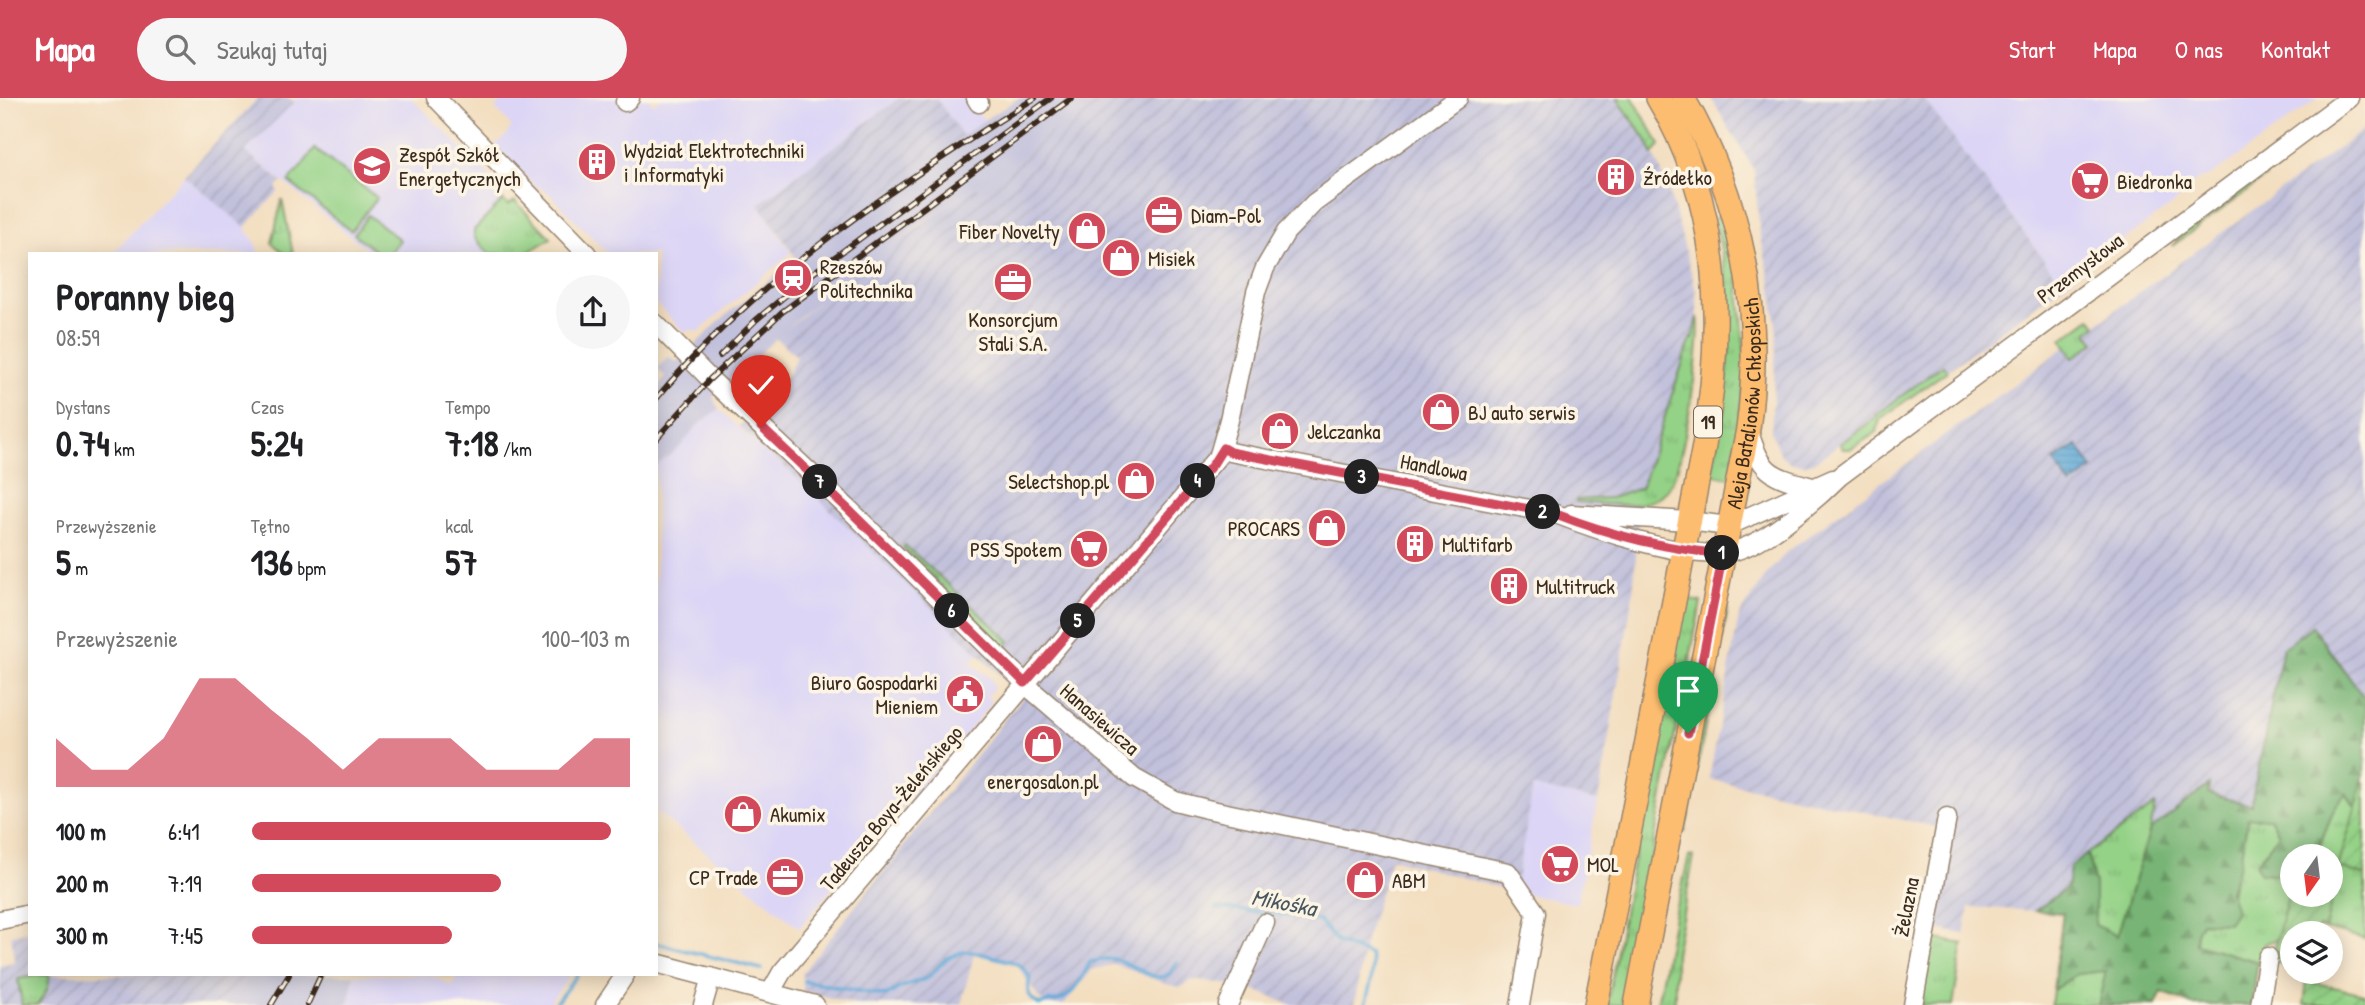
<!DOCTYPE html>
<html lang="pl">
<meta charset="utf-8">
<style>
body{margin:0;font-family:"Patrick Hand",sans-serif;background:#f6f6f6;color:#202124;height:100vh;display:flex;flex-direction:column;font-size:26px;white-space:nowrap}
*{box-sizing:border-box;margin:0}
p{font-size:23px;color:#757577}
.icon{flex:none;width:38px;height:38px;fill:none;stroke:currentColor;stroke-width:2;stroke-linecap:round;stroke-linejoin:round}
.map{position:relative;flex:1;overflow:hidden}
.panel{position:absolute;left:28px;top:154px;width:630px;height:724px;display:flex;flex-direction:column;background:#fff;border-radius:0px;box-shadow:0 4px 18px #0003}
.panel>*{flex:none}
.needle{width:46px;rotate:194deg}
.tools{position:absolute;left:2280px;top:746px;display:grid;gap:14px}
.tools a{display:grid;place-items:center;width:63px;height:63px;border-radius:50%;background:#fff;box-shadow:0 4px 18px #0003;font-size:35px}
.pin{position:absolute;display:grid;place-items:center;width:60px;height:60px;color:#fff;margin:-72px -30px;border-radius:50% 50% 50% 0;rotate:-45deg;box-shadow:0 0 7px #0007}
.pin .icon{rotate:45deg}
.km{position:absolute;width:35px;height:35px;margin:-18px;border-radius:50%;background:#222;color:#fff;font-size:19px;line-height:35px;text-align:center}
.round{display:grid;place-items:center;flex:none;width:74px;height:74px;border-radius:37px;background:#f6f6f6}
.overview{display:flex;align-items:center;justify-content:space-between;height:119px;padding:0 28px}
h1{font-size:38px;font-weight:700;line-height:52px}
.figures{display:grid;grid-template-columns:repeat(3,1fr);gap:10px;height:119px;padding:7px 28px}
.figures div{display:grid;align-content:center}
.figures b{font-size:35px;font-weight:700}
.figures small{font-size:19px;font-weight:400}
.figures p{font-size:19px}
.chart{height:196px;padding:14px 28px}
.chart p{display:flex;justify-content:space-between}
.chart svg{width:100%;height:126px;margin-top:7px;fill:#d1495b;opacity:.7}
ul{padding:0 28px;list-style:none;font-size:23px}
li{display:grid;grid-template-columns:112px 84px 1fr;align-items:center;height:52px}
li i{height:18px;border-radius:9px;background:#d1495b}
header{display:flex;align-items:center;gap:42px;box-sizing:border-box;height:98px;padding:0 35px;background:#d1495b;color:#fff}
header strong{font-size:33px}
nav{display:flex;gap:38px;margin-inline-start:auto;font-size:24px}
.search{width:490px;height:63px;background:#f6f6f6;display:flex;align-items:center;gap:18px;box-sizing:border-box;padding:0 24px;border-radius:38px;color:#757577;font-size:26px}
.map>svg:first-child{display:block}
.built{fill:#dcd5f6}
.industrial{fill:url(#industrial-furrows)}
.railway{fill:#c2c1dc}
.grass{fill:url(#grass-tufts);stroke:#687e52;stroke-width:2}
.forest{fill:url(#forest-firs);stroke:#596f49;stroke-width:2}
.garden{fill:url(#garden-furrows);stroke:#687e52;stroke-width:2}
.pitch{fill:#94d287;stroke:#687e52;stroke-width:2}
.water{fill:url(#water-rules);stroke:#4e6a7c;stroke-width:2}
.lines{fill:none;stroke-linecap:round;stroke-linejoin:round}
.stream{stroke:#61aad9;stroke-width:3.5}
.minor-casing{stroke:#97846f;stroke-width:21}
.major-casing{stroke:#97846f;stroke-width:26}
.minor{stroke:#fff;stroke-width:18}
.major{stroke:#fcbd6f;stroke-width:23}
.rail-casing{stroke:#3b2a1e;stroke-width:6}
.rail{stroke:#fcf5e5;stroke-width:3.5;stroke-dasharray:10;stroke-linecap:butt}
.route-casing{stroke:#fff;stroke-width:14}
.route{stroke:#d1495b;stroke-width:9}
.labels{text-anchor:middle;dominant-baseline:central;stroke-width:7;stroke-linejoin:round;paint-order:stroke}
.shield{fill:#fcf5e5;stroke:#75675a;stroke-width:2}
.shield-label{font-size:19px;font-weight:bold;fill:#3b2a1e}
.poi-label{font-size:21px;fill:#3b2a1e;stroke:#fcf5e5;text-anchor:start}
.street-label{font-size:21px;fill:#3b2a1e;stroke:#fcf5e5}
.water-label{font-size:23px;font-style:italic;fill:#48575f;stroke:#fcf5e5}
</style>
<header>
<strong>Mapa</strong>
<div class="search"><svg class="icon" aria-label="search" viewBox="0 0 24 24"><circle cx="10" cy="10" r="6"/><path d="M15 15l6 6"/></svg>Szukaj tutaj</div>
<nav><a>Start</a><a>Mapa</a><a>O nas</a><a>Kontakt</a></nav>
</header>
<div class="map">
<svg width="2365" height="907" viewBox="0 0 2365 907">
<defs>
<pattern id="industrial-furrows" width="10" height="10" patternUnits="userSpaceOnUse" patternTransform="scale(1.75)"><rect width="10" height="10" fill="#c2c1dc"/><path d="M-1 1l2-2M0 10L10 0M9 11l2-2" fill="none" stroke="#a8a6bc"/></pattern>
<pattern id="grass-tufts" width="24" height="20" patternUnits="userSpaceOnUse" patternTransform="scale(1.75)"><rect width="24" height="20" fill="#94d287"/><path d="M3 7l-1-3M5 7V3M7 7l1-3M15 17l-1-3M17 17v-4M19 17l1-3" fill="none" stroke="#80b474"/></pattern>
<pattern id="forest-firs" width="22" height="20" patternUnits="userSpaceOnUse" patternTransform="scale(1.75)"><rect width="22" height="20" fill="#77b474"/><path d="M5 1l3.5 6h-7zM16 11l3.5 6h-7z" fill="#63935f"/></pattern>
<pattern id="garden-furrows" width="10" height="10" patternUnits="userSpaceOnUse" patternTransform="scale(1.75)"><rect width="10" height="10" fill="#94d287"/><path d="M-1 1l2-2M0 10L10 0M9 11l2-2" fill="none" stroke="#80b474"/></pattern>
<pattern id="water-rules" width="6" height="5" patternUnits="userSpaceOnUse" patternTransform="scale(1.75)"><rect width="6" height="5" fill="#61aad9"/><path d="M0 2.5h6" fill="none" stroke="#518baf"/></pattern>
</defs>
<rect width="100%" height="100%" fill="#fcf5e5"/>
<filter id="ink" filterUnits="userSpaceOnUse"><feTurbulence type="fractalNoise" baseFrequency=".0143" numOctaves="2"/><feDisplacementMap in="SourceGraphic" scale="14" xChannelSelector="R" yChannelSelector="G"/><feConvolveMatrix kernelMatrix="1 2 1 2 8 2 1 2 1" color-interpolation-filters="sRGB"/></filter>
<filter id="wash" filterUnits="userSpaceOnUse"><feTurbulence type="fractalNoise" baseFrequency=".00686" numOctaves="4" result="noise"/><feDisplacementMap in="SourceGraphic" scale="28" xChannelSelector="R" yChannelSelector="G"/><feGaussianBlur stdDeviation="1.57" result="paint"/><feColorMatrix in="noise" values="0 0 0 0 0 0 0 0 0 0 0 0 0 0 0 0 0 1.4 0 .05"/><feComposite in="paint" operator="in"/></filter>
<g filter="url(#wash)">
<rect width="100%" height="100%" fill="#f3dec0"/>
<path class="built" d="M297 0H411L499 87 493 93 508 107 515 103 551 140 525 156H372L245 53Z
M505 0H648L653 6 661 0H899L759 106 791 155 698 234 690 231 685 235 656 205V156H608L548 94 534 87 495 47 508 36 511 29 510 26 495 10Z
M936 0H968L984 22 963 38Z
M1923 0H2319L2222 70 2206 80H2200L2187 90 2186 95 2173 106 2063 187Z
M184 78 245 129 255 144 258 156H112Z
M719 311 757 347 794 377 979 555 970 565 991 581 994 590 986 599 992 604 949 657 860 757H857L848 767 847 773 799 830 656 713V368L681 348 697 328Z
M1533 689 1598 703 1577 806 1515 794Z
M354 877H430L452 888 459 877H570L548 907H348Z"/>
<path class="industrial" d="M258 0H289L294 4 245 53 282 84 276 90 279 93 245 129 184 78Z
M899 0H936L963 38 796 160 759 106Z
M1093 0H1617L1645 40 1661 72 1674 110 1696 192 1698 219 1693 241H1691L1641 390 1633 496 1598 703 1533 689 1515 794 1391 760 1366 841 1354 907H1292L1243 888 1191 882 1182 889 1169 887 1114 866 1092 872 1064 907H1047L1039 900 1017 867 974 856 961 907H859L803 893 802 875 1023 599 794 377 739 329 784 283 797 258 775 240 847 181 975 88 986 97 1047 37Z
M1711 0H1923L2063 187 1947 273 1943 268 1816 363 1806 366 1791 365 1781 357 1771 334 1777 235 1772 190 1760 135 1754 72Z
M2365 31V601L2312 529 2283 550 2251 707 2207 696 2208 688 2150 732 2154 708 2067 790 2035 813 1969 809 1964 836 1932 830 1946 731 1709 681 1739 518 1767 476 1788 453 2174 169Z
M30 833V877H248L229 907H0V867L15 864 11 837Z"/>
<path class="railway" d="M1019 0H1093L1047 37 986 97 975 88 918 128 799 219 713 299 719 311 697 328 681 348 656 368V292L666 279 657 271 666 261 669 259 677 264 725 218 812 148 984 22Z
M248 877H354L348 907H229Z"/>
<path class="grass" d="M1617 0H1633L1660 47 1653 57 1645 40Z
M2262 77 2266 79 2172 148 2181 136Z
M282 101 293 156H285L272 145Z
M503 102 508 107 515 103 551 140 525 156H489L474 139V132Z
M1722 116 1736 155 1746 270 1731 380 1711 376C1723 314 1735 252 1727 189 1725 166 1719 143 1715 120Z
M1698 219C1703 240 1683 367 1671 386 1668 392 1661 398 1656 401 1638 411 1597 405 1576 404V402L1611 400 1641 390 1691 240 1693 241Z
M2091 220 2096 227 2087 235 2095 244 2073 260 2062 241Z
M1943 267 1947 273 1880 321 1877 334 1850 351H1843L1840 346 1877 319 1876 317Z
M905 447 1010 543 1005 549 903 450Z
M1682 500 1701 504 1654 743 1650 790 1629 907H1607Z
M1726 509 1728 511 1685 734 1681 735Z
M2345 695 2356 710 2338 770 2365 777V841L2325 831 2338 771 2331 769V758H2315L2335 709Z
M2155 707 2150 732 2117 839 2095 827V786L2087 756Z
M2248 720H2270L2279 736 2256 766 2260 775 2283 776 2292 771V784L2277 841 2264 846 2258 864 2196 846 2197 832 2201 824 2228 825C2230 789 2241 756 2248 720Z
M1689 758H1694L1675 856V907H1657L1676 808 1680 798Z
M1932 840 1963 846 1953 907H1920Z
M2106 873 2098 907H2051L2053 892 2077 876Z
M40 877H49C51 889 44 897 37 907H22L18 881Z"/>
<path class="forest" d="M2312 528 2365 601V671L2356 710 2346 695 2335 709 2315 758H2292V771L2283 777 2260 775 2256 766 2279 736 2270 720H2248L2239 768 2230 794 2236 813 2228 825 2201 824 2197 832 2196 846 2258 864 2252 907H2192L2162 894 2156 907H2098L2106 873 2077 876 2053 892 2063 815 2035 813 2067 790 2070 769 2087 756 2095 786V827L2117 838 2150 732 2209 687 2208 696 2251 707 2283 550Z"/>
<path class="garden" d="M2363 684 2365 685V777L2338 770 2325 831 2318 829 2317 835H2292V869L2284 868 2272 860 2292 784V796H2331V769L2338 770Z
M2307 883 2365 896V907H2304Z"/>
<path class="pitch" d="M315 51 377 100 351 133 289 84Z
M368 117 400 142 389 156H379L354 136Z"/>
<path class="water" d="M2077 347 2093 371 2070 387 2054 363Z"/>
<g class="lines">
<path class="stream" d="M1216 810 1288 817 1319 823 1338 845 1370 857C1375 876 1370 888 1365 907
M656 845 761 871
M804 883 886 898 899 890 927 880 947 860 963 854H974L1010 863 1021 868 1030 879C1027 892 1027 901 1040 907L1049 903C1069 907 1083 879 1090 864 1097 863 1106 860 1113 861 1127 862 1154 885 1166 878 1171 876 1174 869 1177 865
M554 907 577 877"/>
</g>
</g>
<g filter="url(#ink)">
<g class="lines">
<g class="minor-casing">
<path id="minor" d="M436 0 587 156
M976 0 979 5
M625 4 630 0
M656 226 710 281 850 412 1034 594 1134 680 1175 703 1207 711 1508 774 1536 815 1520 907
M1748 331C1762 375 1768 377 1812 389
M1223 350 1230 354 1556 416C1597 432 1680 460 1724 455 1759 452 1815 403 1840 378L2349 0
M1571 416 1689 423 1728 428 1833 381
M0 822 30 816
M656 865 815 907
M770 895 782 874 1219 357 1229 322 1256 194 1265 170 1286 134 1314 105 1458 0
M605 907 625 877
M703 907 711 879
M1228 907 1265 825
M1913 907 1947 720
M2260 907 2268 859"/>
</g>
<g class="major-casing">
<g id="major">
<path d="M1596 907 1704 348C1724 229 1722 106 1658 0"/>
<path id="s1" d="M1636 907 1748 331C1764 215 1742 100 1683 0"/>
</g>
</g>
<use href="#minor" class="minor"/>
<use href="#major" class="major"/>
<g class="rail-casing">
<path id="rail" d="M720 258 756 222 809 178 1051 0
M656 301C761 176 898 86 1035 0
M656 341 710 281 782 214 1072 0
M271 907 289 877
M307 907 321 877"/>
</g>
<use href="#rail" class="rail"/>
</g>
</g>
<g class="lines" filter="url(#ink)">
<g class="route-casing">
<path id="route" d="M761 329 849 412 1025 585 1213 366 1223 350 1230 354 1556 416C1610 437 1665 451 1723 456L1688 635"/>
</g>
<use href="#route" class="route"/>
</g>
<defs>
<g id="building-disc" transform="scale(2.0125)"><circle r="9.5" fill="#d1495b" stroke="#fcf5e5"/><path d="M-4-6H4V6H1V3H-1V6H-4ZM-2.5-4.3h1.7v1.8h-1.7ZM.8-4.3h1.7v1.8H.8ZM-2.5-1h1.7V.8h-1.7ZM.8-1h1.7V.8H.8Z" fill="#fff"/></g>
<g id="school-disc" transform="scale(2.0125)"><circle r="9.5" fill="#d1495b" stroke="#fcf5e5"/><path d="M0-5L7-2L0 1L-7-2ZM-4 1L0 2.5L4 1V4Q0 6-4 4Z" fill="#fff"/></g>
<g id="supermarket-disc" transform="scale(2.0125)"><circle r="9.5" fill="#d1495b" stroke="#fcf5e5"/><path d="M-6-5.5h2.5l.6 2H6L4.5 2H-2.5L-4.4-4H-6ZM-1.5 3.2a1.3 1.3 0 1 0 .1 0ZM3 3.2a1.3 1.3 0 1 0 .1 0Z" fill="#fff"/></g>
<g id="office-disc" transform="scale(2.0125)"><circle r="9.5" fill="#d1495b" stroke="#fcf5e5"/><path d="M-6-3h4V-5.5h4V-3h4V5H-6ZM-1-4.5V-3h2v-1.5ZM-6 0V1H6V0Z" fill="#fff"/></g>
<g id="shop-disc" transform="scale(2.0125)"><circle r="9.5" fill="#d1495b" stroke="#fcf5e5"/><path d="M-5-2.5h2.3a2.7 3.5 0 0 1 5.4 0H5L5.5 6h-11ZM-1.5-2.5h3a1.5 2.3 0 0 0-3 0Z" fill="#fff"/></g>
<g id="station-disc" transform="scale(2.0125)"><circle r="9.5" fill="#d1495b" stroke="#fcf5e5"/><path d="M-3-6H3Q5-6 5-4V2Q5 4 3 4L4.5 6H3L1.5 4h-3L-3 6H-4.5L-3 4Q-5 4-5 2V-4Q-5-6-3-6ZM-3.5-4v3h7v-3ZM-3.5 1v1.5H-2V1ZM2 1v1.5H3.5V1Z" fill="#fff"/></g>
<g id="civic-disc" transform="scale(2.0125)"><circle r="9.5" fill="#d1495b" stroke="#fcf5e5"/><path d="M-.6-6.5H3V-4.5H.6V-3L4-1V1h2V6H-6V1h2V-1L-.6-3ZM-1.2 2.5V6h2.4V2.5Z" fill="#fff"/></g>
</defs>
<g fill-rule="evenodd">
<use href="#building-disc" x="597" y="64"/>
<use href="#school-disc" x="372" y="68"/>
<use href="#building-disc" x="1616" y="79"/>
<use href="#supermarket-disc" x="2090" y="83"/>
<use href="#office-disc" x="1164" y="117"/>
<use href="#shop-disc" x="1087" y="133"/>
<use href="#shop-disc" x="1121" y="160"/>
<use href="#station-disc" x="793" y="180"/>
<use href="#office-disc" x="1013" y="184"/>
<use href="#shop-disc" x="1441" y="314"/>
<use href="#shop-disc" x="1280" y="333"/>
<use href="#shop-disc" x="1136" y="383"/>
<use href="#shop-disc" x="1327" y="430"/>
<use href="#building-disc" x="1415" y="446"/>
<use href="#supermarket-disc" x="1089" y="451"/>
<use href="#building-disc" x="1509" y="488"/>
<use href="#civic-disc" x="965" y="596"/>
<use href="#shop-disc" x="1043" y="646"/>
<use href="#shop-disc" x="743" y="716"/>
<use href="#supermarket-disc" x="1560" y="766"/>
<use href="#office-disc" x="785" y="779"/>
<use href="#shop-disc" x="1365" y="782"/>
</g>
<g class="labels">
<rect class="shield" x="1694" y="308.5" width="28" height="31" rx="5"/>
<g class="shield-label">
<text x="1708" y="324">19</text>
</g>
<g class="poi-label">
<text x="624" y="52">Wydział Elektrotechniki<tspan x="624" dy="24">i Informatyki</tspan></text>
<text x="399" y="56">Zespół Szkół<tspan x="399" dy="24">Energetycznych</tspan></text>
<text x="1643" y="79">Źródełko</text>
<text x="2117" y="83">Biedronka</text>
<text x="1191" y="117">Diam-Pol</text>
<text x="1060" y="133" text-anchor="end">Fiber Novelty</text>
<text x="1148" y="160">Misiek</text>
<text x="820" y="168">Rzeszów<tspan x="820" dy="24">Politechnika</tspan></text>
<text x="1013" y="221" text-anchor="middle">Konsorcjum<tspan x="1013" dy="24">Stali S.A.</tspan></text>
<text x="1468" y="314">BJ auto serwis</text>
<text x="1307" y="333">Jelczanka</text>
<text x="1109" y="383" text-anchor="end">Selectshop.pl</text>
<text x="1300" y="430" text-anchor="end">PROCARS</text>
<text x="1442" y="446">Multifarb</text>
<text x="1062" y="451" text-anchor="end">PSS Społem</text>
<text x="1536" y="488">Multitruck</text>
<text x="938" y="584" text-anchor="end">Biuro Gospodarki<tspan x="938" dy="24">Mieniem</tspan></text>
<text x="1043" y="683" text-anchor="middle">energosalon.pl</text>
<text x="770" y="716">Akumix</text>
<text x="1587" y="766">MOL</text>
<text x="758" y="779" text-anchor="end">CP Trade</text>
<text x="1392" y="782">ABM</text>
</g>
<g class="street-label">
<text transform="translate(2080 170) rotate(-37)">Przemysłowa</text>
<text stroke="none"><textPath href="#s1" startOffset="612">Aleja Batalionów Chłopskich</textPath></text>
<text transform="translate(1434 369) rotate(11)">Handlowa</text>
<text transform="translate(1100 621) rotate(41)">Hanasiewicza</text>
<text transform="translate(891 710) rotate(-50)">Tadeusza Boya-Żeleńskiego</text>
<text transform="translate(1906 809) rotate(-79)">Żelazna</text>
</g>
<g class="water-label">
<text transform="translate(1284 804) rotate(11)">Mikośka</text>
</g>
</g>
</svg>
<div class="tools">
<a><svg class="needle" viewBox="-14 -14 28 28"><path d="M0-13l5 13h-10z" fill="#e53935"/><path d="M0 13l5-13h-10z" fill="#757577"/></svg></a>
<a><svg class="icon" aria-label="layers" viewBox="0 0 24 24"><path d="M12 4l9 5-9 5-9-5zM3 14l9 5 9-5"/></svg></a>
</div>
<div class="pin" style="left:1688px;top:635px;background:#1e9e55"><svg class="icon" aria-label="arrive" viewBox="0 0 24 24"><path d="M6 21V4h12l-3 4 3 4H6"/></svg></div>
<div class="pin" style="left:761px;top:329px;background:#d93025"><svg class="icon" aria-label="check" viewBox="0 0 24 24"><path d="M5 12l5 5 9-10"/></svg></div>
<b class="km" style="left:1722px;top:455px">1</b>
<b class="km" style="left:1543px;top:414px">2</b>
<b class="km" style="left:1362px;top:379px">3</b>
<b class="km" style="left:1198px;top:383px">4</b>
<b class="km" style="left:1078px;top:523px">5</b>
<b class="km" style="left:952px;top:513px">6</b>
<b class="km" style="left:820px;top:384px">7</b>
<section class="panel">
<div class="overview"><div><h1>Poranny bieg</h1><p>08:59</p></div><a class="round"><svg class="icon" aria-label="share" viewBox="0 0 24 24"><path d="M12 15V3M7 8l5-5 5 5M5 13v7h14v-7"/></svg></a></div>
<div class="figures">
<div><p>Dystans</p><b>0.74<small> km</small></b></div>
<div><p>Czas</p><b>5:24</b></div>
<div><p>Tempo</p><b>7:18<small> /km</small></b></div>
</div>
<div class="figures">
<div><p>Przewyższenie</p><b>5<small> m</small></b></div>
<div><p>Tętno</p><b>136<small> bpm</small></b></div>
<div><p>kcal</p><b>57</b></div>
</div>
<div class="chart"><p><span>Przewyższenie</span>100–103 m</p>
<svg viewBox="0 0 160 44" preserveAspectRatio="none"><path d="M0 44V27L10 38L20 38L30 27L40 6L50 6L60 17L70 27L80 38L90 27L100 27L110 27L120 38L130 38L140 38L150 27L160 27V44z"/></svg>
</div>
<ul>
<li><b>100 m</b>6:41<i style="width:95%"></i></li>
<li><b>200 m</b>7:19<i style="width:66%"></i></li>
<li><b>300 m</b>7:45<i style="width:53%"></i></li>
</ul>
</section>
</div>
